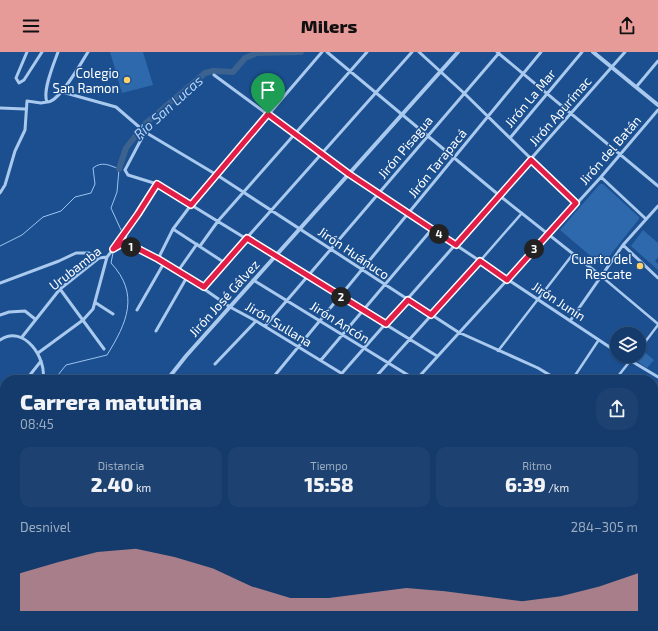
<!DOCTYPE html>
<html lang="es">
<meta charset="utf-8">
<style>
body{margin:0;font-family:"Exo 2",sans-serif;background:#1d4271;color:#f1f3f6;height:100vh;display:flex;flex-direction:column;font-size:15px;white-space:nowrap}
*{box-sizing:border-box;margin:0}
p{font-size:13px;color:#9dadc1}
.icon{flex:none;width:22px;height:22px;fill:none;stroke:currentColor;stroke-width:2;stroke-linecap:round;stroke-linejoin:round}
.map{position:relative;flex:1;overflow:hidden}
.sheet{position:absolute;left:0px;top:323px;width:658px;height:256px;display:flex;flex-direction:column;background:#143b6b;border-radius:16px 16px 0 0;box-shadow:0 1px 3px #0004,0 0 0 1px #33557e}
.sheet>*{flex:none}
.tools{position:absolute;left:610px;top:275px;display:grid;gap:8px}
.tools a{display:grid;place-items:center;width:36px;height:36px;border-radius:50%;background:#143b6b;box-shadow:0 1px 3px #0004,0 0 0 1px #33557e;font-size:20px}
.pin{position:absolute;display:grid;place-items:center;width:34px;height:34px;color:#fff;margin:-41px -17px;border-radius:50% 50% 50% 0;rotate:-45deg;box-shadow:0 0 4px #0007}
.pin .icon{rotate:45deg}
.km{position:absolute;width:20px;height:20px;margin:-10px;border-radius:50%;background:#222;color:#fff;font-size:11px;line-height:20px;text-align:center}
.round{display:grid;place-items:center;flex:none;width:42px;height:42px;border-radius:16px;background:#1d4271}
.summary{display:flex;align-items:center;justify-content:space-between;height:68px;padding:0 20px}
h1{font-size:22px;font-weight:800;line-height:30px}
.stats{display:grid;grid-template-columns:repeat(3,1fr);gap:6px;height:68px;padding:4px 20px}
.stats div{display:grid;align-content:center;border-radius:10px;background:#1d4271;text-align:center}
.stats b{font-size:20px;font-weight:800}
.stats small{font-size:11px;font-weight:400}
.stats p{font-size:11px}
.chart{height:112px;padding:8px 20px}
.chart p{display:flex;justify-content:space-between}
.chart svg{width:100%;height:72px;margin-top:4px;fill:#e69b98;opacity:.7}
header{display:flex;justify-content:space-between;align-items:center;height:52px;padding:0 20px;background:#e69b98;color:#111;font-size:18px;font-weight:800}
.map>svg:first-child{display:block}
.green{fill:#2e69ad}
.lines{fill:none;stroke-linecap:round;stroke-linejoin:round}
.stream{stroke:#9cc4f0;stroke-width:1}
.canal{stroke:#3c6290;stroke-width:3.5}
.river{stroke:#3c6290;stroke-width:6}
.pedestrian{stroke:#a9c9ee;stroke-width:2.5}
.minor{stroke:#a9c9ee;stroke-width:3}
.tertiary{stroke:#a9c9ee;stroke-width:4}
.route-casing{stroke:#fff;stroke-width:8}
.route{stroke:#e11d48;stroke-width:5}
.poi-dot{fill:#ffd166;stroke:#1b4f8f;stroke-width:1.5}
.labels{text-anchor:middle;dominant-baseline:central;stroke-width:3;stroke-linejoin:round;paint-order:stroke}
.poi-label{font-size:13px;fill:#fff;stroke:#1b4f8f;text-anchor:end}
.street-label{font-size:13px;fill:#fff;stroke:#1b4f8f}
.water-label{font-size:14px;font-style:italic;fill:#b5d3f5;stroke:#1b4f8f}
</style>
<header><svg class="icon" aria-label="menu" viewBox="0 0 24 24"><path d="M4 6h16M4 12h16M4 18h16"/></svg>Milers<svg class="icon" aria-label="share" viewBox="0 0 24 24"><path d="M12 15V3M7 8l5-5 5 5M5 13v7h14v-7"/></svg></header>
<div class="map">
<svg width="658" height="579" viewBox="0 0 658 579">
<rect width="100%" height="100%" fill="#1b4f8f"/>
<path class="green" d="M110 0H143L153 33 122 41Z
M600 132H603L639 165V167L604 211 600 212 560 178Z
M643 178 658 191V205L655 209 658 212V218L631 194Z
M642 298 654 308 647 316 634 307 639 304Z"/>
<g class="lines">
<path class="stream" d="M0 194 22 183 43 165 61 159 75 145 91 141 95 132 93 116C102 109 109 113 119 117L117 140 111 156 121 178
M54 328 66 313 107 303C127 271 140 242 111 211L113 201 119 197
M0 413 5 408"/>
<path class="canal" d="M653 492 657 491
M427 579 439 574"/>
<path class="river" d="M119 117 126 96 145 72 205 21 213 19 233 20 245 6 257 1 301 0"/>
<path class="pedestrian" d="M480 209 522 161
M601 224 658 272
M639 298 658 273
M498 299 573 202
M572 328 598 289
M615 328 634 304"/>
<path class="minor" d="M27 0 16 26 19 31 24 28 42 0
M58 0C54 11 42 39 47 50 59 51 81 11 88 0
M327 0 500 144 601 224
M419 0 465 42 576 151
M497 0 658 134
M214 23 349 122 617 300
M637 34 658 9
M62 40 116 55 145 80 217 123 458 280 538 316 558 328
M0 56 25 57
M145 80 125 118 128 123 157 132 437 304
M510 86 582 0
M601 125 646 167
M0 141 5 133 15 99 25 78 27 49 41 51 47 50
M173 177 225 211
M125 190 178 219 230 255 256 269 341 321
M623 193 658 226
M200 194 218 169 367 0
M114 197 125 190 126 181
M158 207 173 177 191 153 322 0
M178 219 197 192
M253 228 416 328
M0 231 59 209 76 201H89L99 206
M203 235 412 0
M60 237 104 297
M96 251 113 262
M137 258 164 211
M0 263 9 260 25 259 35 267
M570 269 623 193 658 154
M265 274 499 1
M156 279 187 225
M22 285 60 237 99 206 107 205 126 181 157 132
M0 288C24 272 47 306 43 328
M38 301 83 268 93 257 107 205
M623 304 658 325
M321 308 432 177
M215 312 256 269
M26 328 41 309
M135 328H156
M271 328 541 0
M336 328 625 0
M373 328 480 209
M416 328 601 125 658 58
M497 328H498
M653 348 658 341
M653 396 658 390
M653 397 658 400
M653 441 658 436
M658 482 655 486 658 489
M653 529 658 524
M0 544H5
M98 574 116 576
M210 574 215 579
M349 574 354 579
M443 574 459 579
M176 578V579
M88 579 92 574
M196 579 203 574
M253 579 256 574
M346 579 351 574
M436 579 445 576
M536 579 539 574
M607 579 610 574"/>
<path class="tertiary" d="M593 0 658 53
M167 328 186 304 458 0
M116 574V579
M149 574V579
M613 574 618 579
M371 579 376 574"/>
</g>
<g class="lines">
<g class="route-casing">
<path id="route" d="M268 62 349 122 456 193 531 108 576 151 507 228 480 209 431 263 408 248 386 272 247 186 204 235 158 207 125 190 113 197 138 162 157 132 191 153Z"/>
</g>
<use href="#route" class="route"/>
</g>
<g class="poi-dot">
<circle cx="127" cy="28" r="4"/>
<circle cx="640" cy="214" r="4"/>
</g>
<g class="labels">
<g class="poi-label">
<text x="119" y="21">Colegio<tspan x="119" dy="15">San Ramon</tspan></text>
<text x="632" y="207">Cuarto del<tspan x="632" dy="15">Rescate</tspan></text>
</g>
<g class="street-label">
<text transform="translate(530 46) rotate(-50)">Jirón La Mar</text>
<text transform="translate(560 59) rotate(-49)">Jirón Apurímac</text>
<text transform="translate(405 95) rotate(-50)">Jirón Pisagua</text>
<text transform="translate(610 98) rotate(-49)">Jirón del Batán</text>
<text transform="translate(437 111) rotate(-51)">Jirón Tarapacá</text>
<text transform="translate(354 201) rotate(34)">Jirón Huánuco</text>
<text transform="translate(75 216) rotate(-38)">Urubamba</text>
<text transform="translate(224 246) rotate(-48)">Jirón José Gálvez</text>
<text transform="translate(559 249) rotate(33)">Jirón Junín</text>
<text transform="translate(340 270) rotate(32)">Jirón Ancón</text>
<text transform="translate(279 272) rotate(31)">Jirón Sullana</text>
</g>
<g class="water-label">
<text transform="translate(168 55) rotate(-42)">Río San Lucas</text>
</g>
</g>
</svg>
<div class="tools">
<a><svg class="icon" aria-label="layers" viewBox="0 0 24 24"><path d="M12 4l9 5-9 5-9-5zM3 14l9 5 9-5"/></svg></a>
</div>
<div class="pin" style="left:268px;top:62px;background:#1e9e55"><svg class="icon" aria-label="arrive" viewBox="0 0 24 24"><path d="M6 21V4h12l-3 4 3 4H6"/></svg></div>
<b class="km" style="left:131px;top:195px">1</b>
<b class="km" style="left:341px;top:245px">2</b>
<b class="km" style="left:534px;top:197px">3</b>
<b class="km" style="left:439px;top:182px">4</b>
<section class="sheet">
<div class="summary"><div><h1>Carrera matutina</h1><p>08:45</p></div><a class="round"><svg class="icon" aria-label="share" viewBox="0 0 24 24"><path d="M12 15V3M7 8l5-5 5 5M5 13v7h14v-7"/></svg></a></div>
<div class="stats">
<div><p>Distancia</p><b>2.40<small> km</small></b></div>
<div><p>Tiempo</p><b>15:58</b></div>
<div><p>Ritmo</p><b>6:39<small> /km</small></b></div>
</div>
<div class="chart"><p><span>Desnivel</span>284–305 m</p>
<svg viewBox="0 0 160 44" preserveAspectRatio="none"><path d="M0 44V21L10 14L20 8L30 6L40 11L50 18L60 29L70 36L80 36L90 33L100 30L110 32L120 35L130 38L140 35L150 29L160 21V44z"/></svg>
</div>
</section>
</div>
